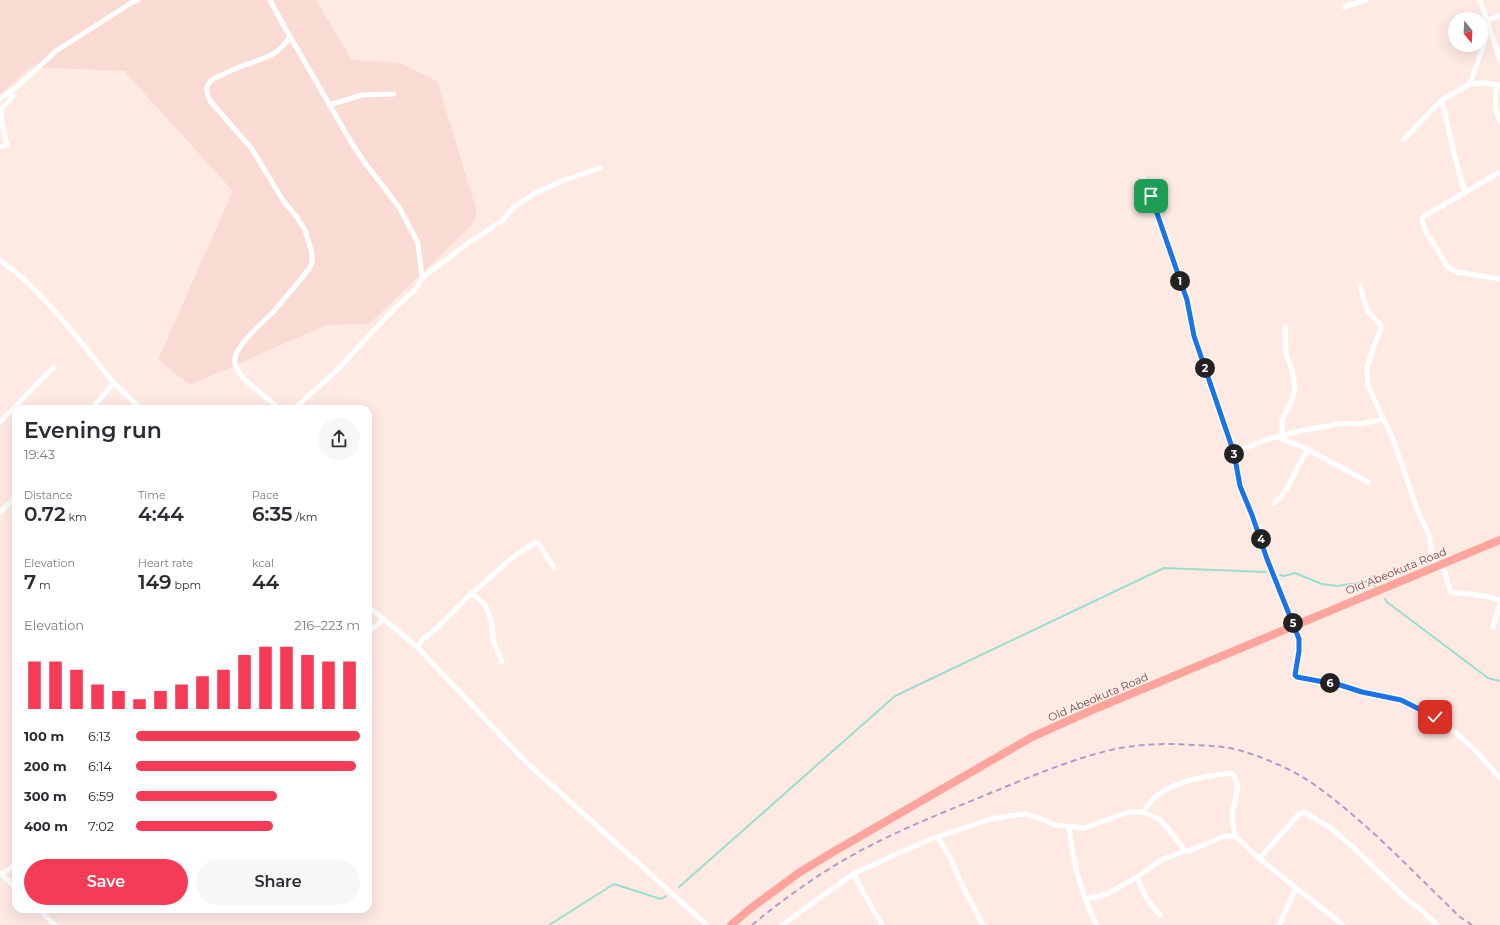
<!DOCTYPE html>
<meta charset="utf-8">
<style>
body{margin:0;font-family:Montserrat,sans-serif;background:#f7f7f7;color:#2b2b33;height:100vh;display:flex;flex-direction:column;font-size:15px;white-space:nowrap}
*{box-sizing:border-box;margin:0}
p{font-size:13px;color:#7c7c81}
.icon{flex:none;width:22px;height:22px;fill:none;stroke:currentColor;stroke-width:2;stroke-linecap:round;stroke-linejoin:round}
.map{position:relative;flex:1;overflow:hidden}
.sheet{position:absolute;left:12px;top:405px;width:360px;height:508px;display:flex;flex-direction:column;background:#fff;border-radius:12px;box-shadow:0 4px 16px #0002}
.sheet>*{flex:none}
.needle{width:26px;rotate:162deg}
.fabs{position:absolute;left:1448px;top:12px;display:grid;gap:8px}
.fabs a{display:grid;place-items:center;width:40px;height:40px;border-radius:50%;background:#fff;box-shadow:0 4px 16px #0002;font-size:20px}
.pin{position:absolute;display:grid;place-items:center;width:34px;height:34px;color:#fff;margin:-17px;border-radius:8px;box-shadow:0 2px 6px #0006}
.km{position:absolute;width:20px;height:20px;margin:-10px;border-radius:50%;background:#222;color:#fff;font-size:11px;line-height:20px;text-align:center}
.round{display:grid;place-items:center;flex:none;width:42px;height:42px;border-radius:21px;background:#f7f7f7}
.headline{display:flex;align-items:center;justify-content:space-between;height:68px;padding:0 12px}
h1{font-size:22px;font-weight:600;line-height:30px}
.figures{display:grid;grid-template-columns:repeat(3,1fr);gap:6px;height:68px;padding:4px 12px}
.figures div{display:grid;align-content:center}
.figures b{font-size:20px;font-weight:600}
.figures small{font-size:11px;font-weight:400}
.figures p{font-size:11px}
.chart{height:112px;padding:8px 12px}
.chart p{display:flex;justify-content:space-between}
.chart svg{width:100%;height:72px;margin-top:4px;stroke:#f53b55;stroke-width:6}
.action{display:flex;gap:8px;margin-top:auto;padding:8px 12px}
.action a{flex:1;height:46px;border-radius:24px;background:#f53b55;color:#fff;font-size:16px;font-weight:600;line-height:46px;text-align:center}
.action a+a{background:#f7f7f7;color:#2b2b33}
ul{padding:0 12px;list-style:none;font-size:13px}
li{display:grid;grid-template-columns:64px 48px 1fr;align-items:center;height:30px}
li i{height:10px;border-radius:5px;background:#f53b55}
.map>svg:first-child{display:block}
.residential{fill:#f9dbd3}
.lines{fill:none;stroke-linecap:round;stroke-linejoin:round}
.stream{stroke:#9addcf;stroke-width:2}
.minor{stroke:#fff;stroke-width:5}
.trunk{stroke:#ffa49c;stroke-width:8}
.rail{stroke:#a7a0c9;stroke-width:2;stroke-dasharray:6 4;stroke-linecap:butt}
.route-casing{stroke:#fff;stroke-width:8}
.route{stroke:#1a73e8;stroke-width:5}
.labels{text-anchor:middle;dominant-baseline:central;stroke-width:3;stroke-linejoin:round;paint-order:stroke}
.street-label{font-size:11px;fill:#7a4646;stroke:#fff0eb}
</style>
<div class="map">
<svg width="1500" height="925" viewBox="0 0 1500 925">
<rect width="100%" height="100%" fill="#ffeae3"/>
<path class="residential" d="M0 0H316L352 60 400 63 437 81 477 212 472 225 369 324 326 325 190 385 158 360 233 191 124 71 30 67 0 95Z"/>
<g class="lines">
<path class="stream" d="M1280 575 1284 576 1295 573 1322 584 1337 586 1371 581 1375 586
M1385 599 1387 602 1488 678 1500 681
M679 887 895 696 1164 568 1266 572
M549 925 614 884 661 899 666 896"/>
<path class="minor" d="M270 0 284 26 351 142 365 163 399 207 418 243 422 278 421 281 416 289 394 309 335 372 294 409
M1480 0 1500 60
M1344 7 1366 0
M1487 20 1500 16
M1470 84 1489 29
M1497 84C1495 98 1494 109 1500 121
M0 99 17 87 56 51 131 3 138 0
M1442 100 1455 158 1465 192
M329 105 362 95 394 94
M1404 139 1442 100 1470 84 1483 83 1500 85
M0 147 7 145 1 120 2 109 13 96 10 92
M1500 172 1423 217 1422 220 1426 232 1448 267 1457 272 1500 279
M1144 179 1151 196 1187 300 1194 336 1234 453 1239 486 1252 515 1267 559 1299 639V651L1294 673 1297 677 1340 685 1361 692 1401 700 1435 717 1456 733 1475 750 1500 778
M0 260 23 278 42 297 72 331 114 383 141 409
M422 278 471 241 502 221 514 207 534 194 557 183 600 168
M1360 286 1367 310 1381 326V328L1371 354 1367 368 1368 386 1393 439 1417 509 1429 535 1434 567
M91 409 114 383
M279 409C268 397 240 381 236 366 234 362 235 357 236 354 244 338 261 324 273 312 285 298 297 284 309 269L312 263V253L305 230 296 216 284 202 252 149 211 102C207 96 205 88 210 82 213 78 219 76 224 74 239 66 257 62 273 54 280 50 285 44 290 37
M0 422 54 367
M1282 436V420L1292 400 1295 388 1292 370 1286 353 1285 327
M1278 437 1305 448 1368 482
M1234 453 1262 441 1290 433 1342 423 1361 424 1384 419
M1274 503C1290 492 1296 465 1308 450
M0 513 16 496
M1442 564 1451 592 1486 596 1500 600
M470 595 512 558 534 543H538L554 568
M368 606 417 647 526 762 707 925
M1493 627 1500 604
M368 632 384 619
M417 647 423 639 435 630 469 596 474 595 485 605 489 615 492 624 493 640 502 662
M1143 812C1149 803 1156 795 1166 790 1183 780 1211 775 1231 773 1244 785 1233 802 1232 815 1232 823 1234 830 1236 837
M1069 827C1073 860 1081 896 1097 925
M937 837 950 857 961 883 983 925
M1259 859 1299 814 1304 812 1331 828 1354 848 1405 898 1419 908 1437 925
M0 873 16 888
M853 874 882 925
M2 875 16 863
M1137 877C1143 893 1148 902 1160 915
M1086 899 1107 894 1137 877 1163 859 1185 851
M38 909 55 925
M782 925 853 874 928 840 991 819 1023 814 1037 817 1056 825 1084 828 1129 812H1143L1159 819 1167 827 1185 851H1189L1225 836 1236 837 1261 860 1343 925
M1279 925 1296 888"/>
<path class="trunk" d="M731 925 751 908 800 872 833 852 1032 737 1090 711 1500 540"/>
<path class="rail" d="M752 925C780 902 810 880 842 861 890 833 942 813 993 792 1032 776 1079 756 1120 748 1145 744 1169 743 1193 745 1210 746 1226 746 1242 751 1265 758 1291 769 1312 783 1366 821 1412 871 1460 917L1472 925"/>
</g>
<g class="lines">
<g class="route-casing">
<path id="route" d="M1151 196 1187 300 1194 336 1234 453 1240 486 1252 515 1267 559 1299 639V651L1295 675 1297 677 1340 685 1362 692 1401 700 1435 717"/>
</g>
<use href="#route" class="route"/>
</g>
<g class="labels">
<g class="street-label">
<text transform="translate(1396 571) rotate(-22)">Old Abeokuta Road</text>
<text transform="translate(1098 697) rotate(-23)">Old Abeokuta Road</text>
</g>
</g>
</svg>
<div class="fabs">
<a><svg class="needle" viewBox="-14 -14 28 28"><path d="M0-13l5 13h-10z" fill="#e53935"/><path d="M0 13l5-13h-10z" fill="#7c7c81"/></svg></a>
</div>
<div class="pin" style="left:1151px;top:196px;background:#1e9e55"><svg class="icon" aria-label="arrive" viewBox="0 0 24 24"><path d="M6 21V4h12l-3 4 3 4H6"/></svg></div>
<div class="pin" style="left:1435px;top:717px;background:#d93025"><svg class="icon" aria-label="check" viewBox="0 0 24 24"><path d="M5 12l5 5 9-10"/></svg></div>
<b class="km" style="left:1180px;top:281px">1</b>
<b class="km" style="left:1205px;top:368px">2</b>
<b class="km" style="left:1234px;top:454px">3</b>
<b class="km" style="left:1261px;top:539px">4</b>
<b class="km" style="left:1293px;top:623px">5</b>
<b class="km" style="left:1330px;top:683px">6</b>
<section class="sheet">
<div class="headline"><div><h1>Evening run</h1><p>19:43</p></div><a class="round"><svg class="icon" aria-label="share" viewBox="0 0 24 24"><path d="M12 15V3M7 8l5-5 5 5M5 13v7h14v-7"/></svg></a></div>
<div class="figures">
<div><p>Distance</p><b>0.72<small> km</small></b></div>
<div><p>Time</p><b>4:44</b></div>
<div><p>Pace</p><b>6:35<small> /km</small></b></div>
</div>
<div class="figures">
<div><p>Elevation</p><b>7<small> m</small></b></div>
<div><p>Heart rate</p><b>149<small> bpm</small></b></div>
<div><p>kcal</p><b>44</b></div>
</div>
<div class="chart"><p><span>Elevation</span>216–223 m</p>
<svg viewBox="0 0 160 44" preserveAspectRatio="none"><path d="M5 44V15M15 44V15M25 44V20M35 44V29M45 44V33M55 44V38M65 44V33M75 44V29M85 44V24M95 44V20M105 44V11M115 44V6M125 44V6M135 44V11M145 44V15M155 44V15"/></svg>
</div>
<ul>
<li><b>100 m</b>6:13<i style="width:100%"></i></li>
<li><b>200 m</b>6:14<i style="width:98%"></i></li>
<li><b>300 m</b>6:59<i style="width:63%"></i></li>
<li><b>400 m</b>7:02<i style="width:61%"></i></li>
</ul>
<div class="action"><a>Save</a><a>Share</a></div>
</section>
</div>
